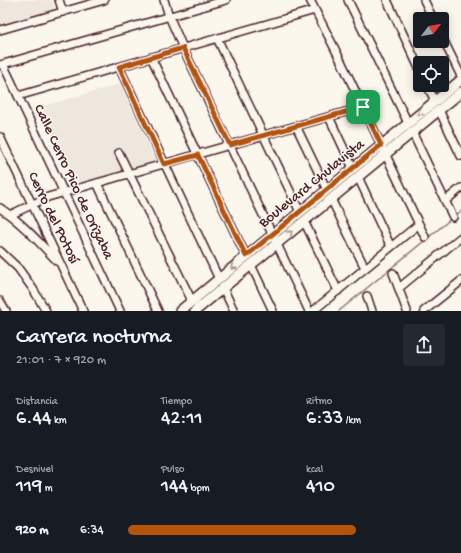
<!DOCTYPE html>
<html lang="es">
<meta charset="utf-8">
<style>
body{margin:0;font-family:"Gochi Hand",sans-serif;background:#242831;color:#f1f3f6;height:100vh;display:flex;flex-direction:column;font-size:15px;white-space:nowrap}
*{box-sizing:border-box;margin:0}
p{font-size:13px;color:#9ea1a6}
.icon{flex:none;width:22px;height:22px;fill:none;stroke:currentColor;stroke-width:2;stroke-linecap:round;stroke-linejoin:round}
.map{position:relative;height:311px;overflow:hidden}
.details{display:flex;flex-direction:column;background:#171b24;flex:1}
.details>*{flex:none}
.needle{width:26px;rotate:59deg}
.fabs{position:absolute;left:413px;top:12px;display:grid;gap:8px}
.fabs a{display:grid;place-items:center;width:36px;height:36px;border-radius:4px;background:#171b24;box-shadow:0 2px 10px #0003;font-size:20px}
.pin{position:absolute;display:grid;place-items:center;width:34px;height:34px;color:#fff;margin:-17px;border-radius:8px;box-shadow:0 2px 6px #0006}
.round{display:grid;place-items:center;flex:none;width:42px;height:42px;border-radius:4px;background:#242831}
.overview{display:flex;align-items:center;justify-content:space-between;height:68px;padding:0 16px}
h1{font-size:22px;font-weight:600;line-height:30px}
.figures{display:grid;grid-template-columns:repeat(3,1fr);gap:6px;height:68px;padding:4px 16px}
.figures div{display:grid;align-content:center}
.figures b{font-size:20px;font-weight:600}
.figures small{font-size:11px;font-weight:400}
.figures p{font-size:11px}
ul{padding:0 16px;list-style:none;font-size:13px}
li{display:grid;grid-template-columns:64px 48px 1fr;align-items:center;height:30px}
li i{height:10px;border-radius:5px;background:#b45309}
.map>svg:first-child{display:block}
.built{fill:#eee7de}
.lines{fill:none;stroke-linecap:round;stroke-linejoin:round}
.stream{stroke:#907477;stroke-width:1.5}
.minor-casing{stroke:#4a1f2b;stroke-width:10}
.major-casing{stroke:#4a1f2b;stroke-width:12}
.minor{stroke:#fbf7ec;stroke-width:7}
.major{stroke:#fbf7ec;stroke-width:9}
.oneway{stroke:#ab9695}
.route-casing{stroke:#fff;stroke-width:8}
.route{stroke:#b45309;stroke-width:5}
.labels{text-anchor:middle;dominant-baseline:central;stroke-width:3;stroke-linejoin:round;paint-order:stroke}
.street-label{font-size:15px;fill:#4a1f2b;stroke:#fbf7ec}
</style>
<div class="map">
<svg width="461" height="311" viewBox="0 0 461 311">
<rect width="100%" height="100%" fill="#fbf7ec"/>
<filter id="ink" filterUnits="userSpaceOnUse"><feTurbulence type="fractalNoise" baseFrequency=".025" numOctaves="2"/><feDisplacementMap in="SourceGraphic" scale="8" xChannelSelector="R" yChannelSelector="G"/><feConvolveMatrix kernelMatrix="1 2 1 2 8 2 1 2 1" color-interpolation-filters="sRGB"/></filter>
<g filter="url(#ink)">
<path class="built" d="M0 0H52L55 10 0 26Z
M120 84 157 162 79 184 40 107Z"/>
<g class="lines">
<path class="stream" d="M455 216 461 211
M339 311 452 218"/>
<g class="minor-casing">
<path id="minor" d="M59 0 63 12
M164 0 169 16 183 48 309 311
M310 0 341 61 425 237
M348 0 408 123
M387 0 420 70
M424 0 433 19
M0 30 104 0
M442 37 461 76
M217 38 300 212
M151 57 246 256
M3 64 120 311
M0 65 226 0
M119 67 219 279
M427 85 435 101
M18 96 315 10
M439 110 461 156
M329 117 353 168
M296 126 327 190
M412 132 453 217
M0 137 83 311
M119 153 192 301
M358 177 391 247
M97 183 158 311
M331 199 365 268
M445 201 461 188
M0 208C21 222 39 242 57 261
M10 215 48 197 363 107
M304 221 338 291
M0 251 18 268 33 289 46 311
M251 265 273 311
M393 273 407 311
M223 288 234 311
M399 288 461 237
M367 296 372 311
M0 301 6 311
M313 311 419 224
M424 311 461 281"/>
</g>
<g class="major-casing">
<path id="major" d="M180 311 461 80
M195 311 461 92"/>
</g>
<use href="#minor" class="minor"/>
<use href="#major" class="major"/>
</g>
<defs><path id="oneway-chevron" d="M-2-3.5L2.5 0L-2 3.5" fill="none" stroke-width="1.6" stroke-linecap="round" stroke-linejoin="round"/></defs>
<g class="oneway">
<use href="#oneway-chevron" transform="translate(420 113) rotate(141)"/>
<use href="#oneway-chevron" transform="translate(290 233) rotate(-40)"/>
<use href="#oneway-chevron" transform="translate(233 267) rotate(140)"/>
</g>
</g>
<g class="lines" filter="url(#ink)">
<g class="route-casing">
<path id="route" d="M183 48 230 145 363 107 381 145 246 256 198 155 164 164 119 67Z"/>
</g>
<use href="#route" class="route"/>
</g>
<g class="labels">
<g class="street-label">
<text transform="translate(73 182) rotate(65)">Calle Cerro Pico de Orizaba</text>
<text transform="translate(312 184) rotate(-39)">Boulevard Chulavista</text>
<text transform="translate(53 218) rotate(64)">Cerro del Potosí</text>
</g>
</g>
</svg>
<div class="fabs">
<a><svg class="needle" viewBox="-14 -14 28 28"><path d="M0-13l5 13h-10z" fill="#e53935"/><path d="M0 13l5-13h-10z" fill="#9ea1a6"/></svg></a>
<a><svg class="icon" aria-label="locate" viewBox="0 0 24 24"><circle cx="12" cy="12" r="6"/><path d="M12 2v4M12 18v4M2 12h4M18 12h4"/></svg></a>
</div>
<div class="pin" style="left:363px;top:107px;background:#1e9e55"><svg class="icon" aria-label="arrive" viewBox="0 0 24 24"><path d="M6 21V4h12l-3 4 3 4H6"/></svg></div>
</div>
<section class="details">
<div class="overview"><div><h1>Carrera nocturna</h1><p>21:01 · 7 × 920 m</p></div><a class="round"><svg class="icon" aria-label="share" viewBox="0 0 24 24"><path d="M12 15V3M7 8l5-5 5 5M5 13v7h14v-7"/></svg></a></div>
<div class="figures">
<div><p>Distancia</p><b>6.44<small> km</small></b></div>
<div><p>Tiempo</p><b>42:11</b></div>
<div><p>Ritmo</p><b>6:33<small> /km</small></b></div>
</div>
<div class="figures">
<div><p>Desnivel</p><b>119<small> m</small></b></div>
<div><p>Pulso</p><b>144<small> bpm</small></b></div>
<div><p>kcal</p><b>410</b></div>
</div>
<ul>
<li><b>920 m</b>6:34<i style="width:72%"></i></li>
</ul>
</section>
